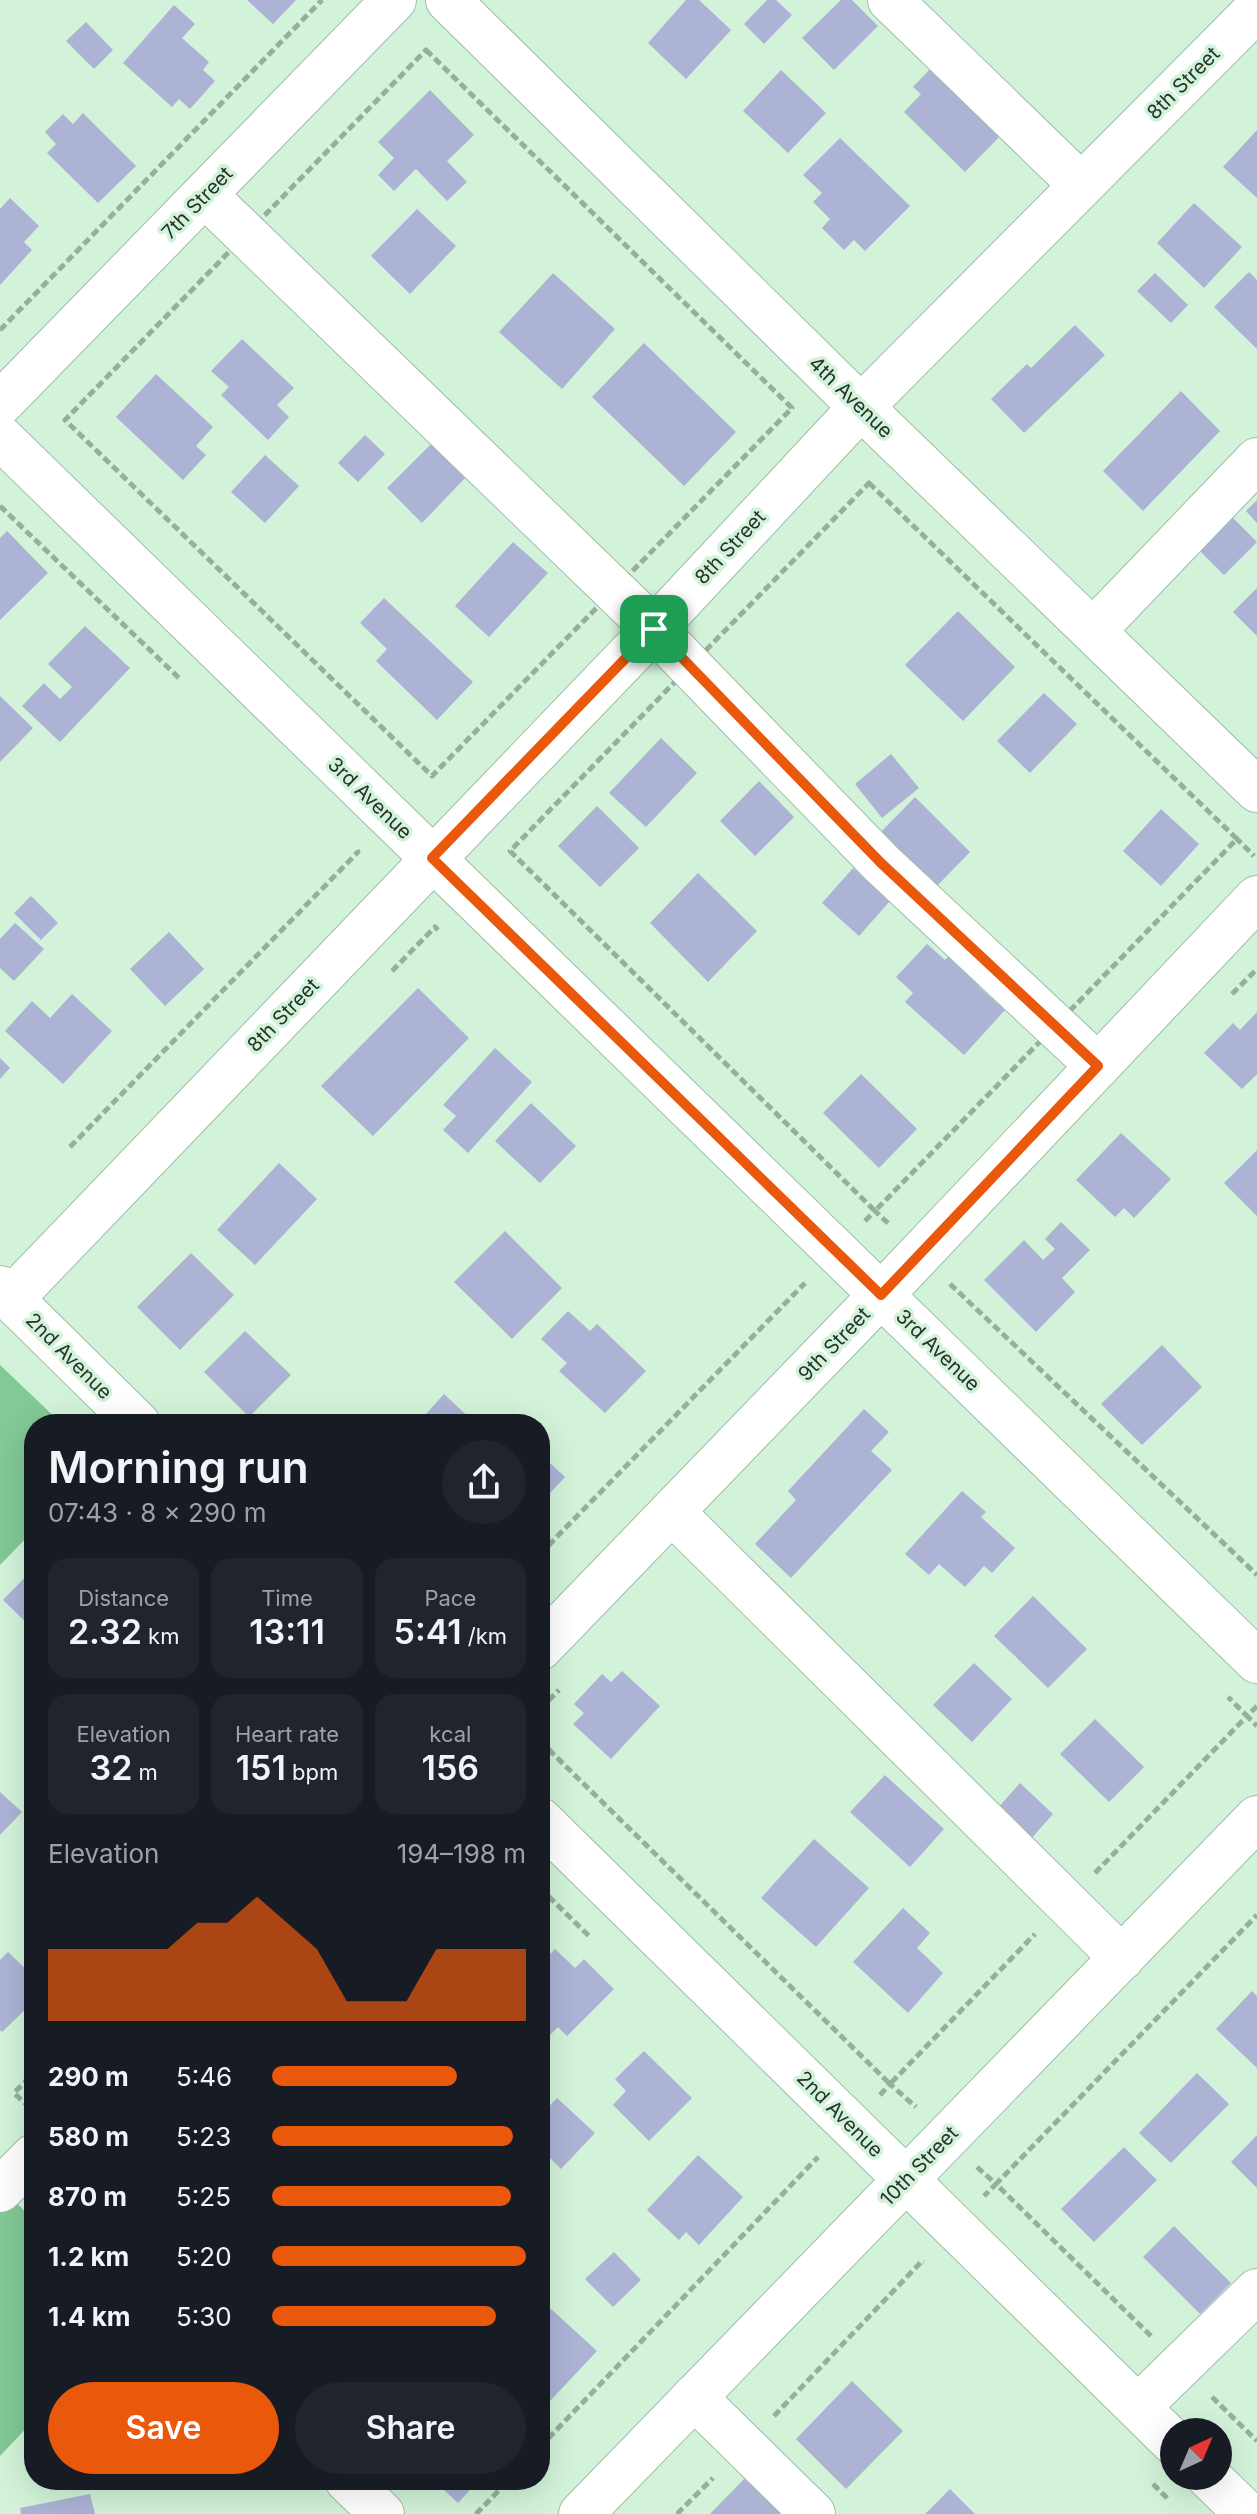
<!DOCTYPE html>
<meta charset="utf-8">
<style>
body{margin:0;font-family:Inter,sans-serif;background:#20242c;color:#f1f3f6;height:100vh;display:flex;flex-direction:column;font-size:30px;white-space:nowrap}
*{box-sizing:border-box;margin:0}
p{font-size:26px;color:#9ea1a6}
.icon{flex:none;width:44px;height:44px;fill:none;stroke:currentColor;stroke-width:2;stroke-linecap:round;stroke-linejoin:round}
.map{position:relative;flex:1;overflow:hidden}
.sheet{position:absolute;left:24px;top:1414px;width:526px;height:1076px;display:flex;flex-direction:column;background:#171b24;border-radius:32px;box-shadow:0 8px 32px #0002}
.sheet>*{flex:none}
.needle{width:52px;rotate:44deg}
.controls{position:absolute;left:1160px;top:2418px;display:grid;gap:16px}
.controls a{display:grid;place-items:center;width:72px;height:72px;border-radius:50%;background:#171b24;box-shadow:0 8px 32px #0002;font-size:40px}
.pin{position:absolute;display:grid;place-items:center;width:68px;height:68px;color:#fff;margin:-34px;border-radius:16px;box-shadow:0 4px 12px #0006}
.round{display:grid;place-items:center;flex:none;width:84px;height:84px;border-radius:42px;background:#20242c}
.head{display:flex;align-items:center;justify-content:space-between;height:136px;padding:0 24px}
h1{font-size:44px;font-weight:600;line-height:60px}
.figures{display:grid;grid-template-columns:repeat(3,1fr);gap:12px;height:136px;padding:8px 24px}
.figures div{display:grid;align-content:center;border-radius:20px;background:#20242c;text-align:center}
.figures b{font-size:34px;font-weight:600}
.figures small{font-size:22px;font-weight:400}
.figures p{font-size:22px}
.chart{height:224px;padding:16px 24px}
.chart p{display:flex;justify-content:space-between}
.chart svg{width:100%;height:144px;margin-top:8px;fill:#ea580c;opacity:.7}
.primary-button{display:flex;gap:16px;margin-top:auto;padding:16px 24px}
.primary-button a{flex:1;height:92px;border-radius:48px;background:#ea580c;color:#fff;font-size:32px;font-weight:600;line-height:92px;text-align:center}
.primary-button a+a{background:#20242c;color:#f1f3f6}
ul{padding:0 24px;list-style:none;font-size:26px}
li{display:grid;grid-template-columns:128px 96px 1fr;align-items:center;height:60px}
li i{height:20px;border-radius:10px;background:#ea580c}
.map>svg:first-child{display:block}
.green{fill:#81c996}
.building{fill:#acb3d5}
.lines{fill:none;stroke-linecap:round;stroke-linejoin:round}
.minor-casing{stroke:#9ebea6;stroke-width:46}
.path{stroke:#95af9b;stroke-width:5;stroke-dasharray:8 4;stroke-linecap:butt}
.minor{stroke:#fff;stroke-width:44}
.route-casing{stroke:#fff;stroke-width:16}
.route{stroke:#ea580c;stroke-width:10}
.labels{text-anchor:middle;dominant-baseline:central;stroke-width:7;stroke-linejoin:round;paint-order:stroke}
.street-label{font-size:20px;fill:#27342a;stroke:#d2f3da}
</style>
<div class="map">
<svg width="1257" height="2514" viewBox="0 0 1257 2514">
<rect width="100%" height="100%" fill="#d2f3da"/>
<path class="green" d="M0 1365 62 1424H34V1530L0 1565Z
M0 2187 34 2220V2420L0 2456Z"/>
<path class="building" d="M247 0H296L273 24Z
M686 0H699L731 30 686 79 648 43Z
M767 0H776L792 15 764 44 744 24Z
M841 0H852L878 26 834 70 802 38Z
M174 5 195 24 182 38 209 62 203 70 215 81 190 109 179 99 172 107 123 63Z
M86 22 113 50 94 69 66 41Z
M935 64 1004 132 965 172 904 112 921 94 913 87Z
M781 70 826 113 788 153 743 111Z
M430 90 474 135 447 161 467 182 447 201 416 169 394 191 378 175 394 158 378 142Z
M83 113 136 166 98 203 47 153 56 144 45 132 63 114 73 124Z
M1257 130V198L1223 167Z
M840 138 910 206 865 251 854 240 844 250 822 228 830 219 813 202 822 193 803 175Z
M10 198 39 226 24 242 32 250 0 285V209Z
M1194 203 1242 247 1204 288 1157 243Z
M417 209 456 246 410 294 371 256Z
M1249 272 1257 280V349L1214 307Z
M553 273 615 329 562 389 499 332Z
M1155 273 1188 305 1171 323 1137 291Z
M1075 325 1105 355 1024 433 991 399 1027 364 1031 368Z
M242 339 294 388 277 405 289 417 268 440 221 395 229 387 211 371Z
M644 343 736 432 684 486 592 397Z
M156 374 213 427 196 446 206 455 183 480 116 417Z
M1181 391 1220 431 1143 511 1103 471Z
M365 435 385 454 358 482 338 463Z
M431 444 466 477 422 523 387 488Z
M265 455 299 486 265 523 231 492Z
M1257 500V523L1246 511Z
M1225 510 1257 542 1224 575 1192 543Z
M7 531 48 573 0 620V538Z
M513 542 548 573 489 637 455 606Z
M1257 588V636L1233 612Z
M384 598 473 682 437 720 376 661 387 649 360 623Z
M958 611 1015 667 963 721 905 665Z
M85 626 130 668 60 742 22 706 44 683 60 699 72 687 48 664Z
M1044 693 1077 724 1030 773 997 741Z
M0 696 33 728 0 762Z
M661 738 697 773 646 827 609 793Z
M891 754 919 788 882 818 855 784Z
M759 781 794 817 755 856 720 821Z
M915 797 970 852 934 889 878 835Z
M597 806 639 848 600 887 558 846Z
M1161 809 1199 844 1161 886 1123 851Z
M853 868 890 901 859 936 822 903Z
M698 873 757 931 708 982 650 923Z
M31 896 58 923 41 940 14 913Z
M15 923 44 949 14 981 0 968V939Z
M169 932 204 969 165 1006 130 969Z
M927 944 945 960 955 950 986 979 979 987 1005 1010 964 1055 905 1002 913 993 896 977Z
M418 988 469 1038 373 1136 321 1086Z
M72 994 112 1031 63 1084 5 1031 32 1001 50 1018Z
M1257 1012V1074L1242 1089 1204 1053 1233 1023 1240 1030Z
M495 1048 532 1082 468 1153 443 1130 456 1116 443 1105Z
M0 1058 10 1068 0 1079Z
M861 1074 917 1129 879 1168 823 1113Z
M531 1103 576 1146 540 1183 495 1141Z
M1121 1133 1171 1179 1134 1218 1124 1208 1115 1217 1076 1180Z
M1257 1150V1216L1224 1183Z
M279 1163 317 1199 255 1265 217 1230Z
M1061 1222 1090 1250 1062 1278 1075 1292 1036 1332 984 1280 1024 1240 1043 1260 1055 1249 1045 1239Z
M505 1231 562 1288 512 1339 454 1282Z
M191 1253 234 1295 180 1350 137 1307Z
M568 1311 590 1331 597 1324 646 1371 605 1413 559 1371 567 1363 541 1339Z
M245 1331 291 1375 249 1417 204 1372Z
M1162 1345 1202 1387 1142 1445 1101 1404Z
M444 1394 476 1424H417Z
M864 1409 889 1432 871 1451 892 1470 791 1578 755 1544 796 1500 788 1491Z
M540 1454 565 1477 540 1504Z
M962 1491 986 1512 981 1517 1015 1548 992 1573 984 1566 965 1587 939 1564 929 1575 905 1554Z
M34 1568V1630L3 1600Z
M1033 1596 1087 1649 1048 1688 994 1636Z
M974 1663 1012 1699 972 1742 933 1705Z
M622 1671 660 1706 611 1759 573 1724 584 1713 574 1704 602 1674 611 1682Z
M1095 1719 1144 1767 1109 1802 1060 1754Z
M885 1775 944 1829 910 1867 850 1812Z
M1020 1783 1053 1814 1029 1841 996 1810Z
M0 1792 22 1812 0 1835Z
M814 1839 869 1888 816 1947 761 1898Z
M903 1908 930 1933 917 1948 943 1973 908 2013 853 1962Z
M555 1949 575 1968 584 1959 614 1989 567 2036 558 2027 540 2045V1964Z
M8 1952 34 1977V2001L2 2032 0 2030V1960Z
M1252 1991 1257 1996V2068L1216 2029Z
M644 2051 692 2098 649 2141 613 2105 626 2091 615 2079Z
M1197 2073 1229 2104 1171 2163 1139 2133Z
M557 2098 595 2133 561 2169 540 2148V2116Z
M1257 2135V2188L1231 2162Z
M1124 2147 1157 2180 1094 2242 1061 2209Z
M698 2155 743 2197 699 2245 686 2232 679 2240 647 2210Z
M1174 2226 1231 2283 1200 2314 1143 2257Z
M614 2252 641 2280 613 2307 585 2279Z
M551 2309 597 2351 550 2401 540 2391V2321Z
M852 2381 903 2431 846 2489 796 2439Z
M746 2477 785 2514H710Z
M433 2480H479L458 2503Z
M950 2489 975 2514H925Z
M90 2494 95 2514H21L20 2508Z"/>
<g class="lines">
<g class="minor-casing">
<path id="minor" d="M448 0 861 407 1257 790
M890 0 1081 185
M205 195 654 629 881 863 1098 1066
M0 404 394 0
M0 437 1257 1661
M1093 631 1257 460
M0 1288 138 1424
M11 1299 654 629 861 407 1257 9
M672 1512 1122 1958
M540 1648 881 1295 1257 898
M540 1820 1174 2443
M0 2190 34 2156
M694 2397 813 2514
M1138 2407 1257 2291
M1208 2476 1247 2514
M347 2480 382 2514
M581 2514 1257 1818"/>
</g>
<path class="path" d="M426 50 792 408 432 776 65 420Z
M0 330 322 0
M869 483 1237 839 875 1211 510 851Z
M0 506 180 679
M1239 838 1237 839 1254 856
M392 971 435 927 438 930
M1232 994 1257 969
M70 1147 358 852 357 850
M865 1221 875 1211 889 1224
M950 1284 1257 1575
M540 1554 805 1283
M1257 1706 1247 1716 1257 1726
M540 1709 559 1690
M540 1741 890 2084 1035 1934
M1095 1873 1247 1716 1228 1697
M540 1888 589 1936
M880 2095 890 2084 916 2107
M30 2108 14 2093 34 2073
M977 2167 996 2184 984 2196
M1151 2336 996 2184 1257 1915
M1212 2397 1257 2441
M774 2416 922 2261 924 2262
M540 2447 818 2157
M1153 2484 1168 2499
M476 2514 509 2480
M677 2514 713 2478"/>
<use href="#minor" class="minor"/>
</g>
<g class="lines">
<g class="route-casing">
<path id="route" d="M654 629 881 863 1098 1066 881 1295 432 858Z"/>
</g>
<use href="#route" class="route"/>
</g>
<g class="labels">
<g class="street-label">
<text transform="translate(1183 83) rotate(-45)">8th Street</text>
<text transform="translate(197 203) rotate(-46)">7th Street</text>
<text transform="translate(851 397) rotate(44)">4th Avenue</text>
<text transform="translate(730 547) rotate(-47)">8th Street</text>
<text transform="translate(370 798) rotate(44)">3rd Avenue</text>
<text transform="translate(283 1015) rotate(-46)">8th Street</text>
<text transform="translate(834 1344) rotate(-46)">9th Street</text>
<text transform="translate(938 1350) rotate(44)">3rd Avenue</text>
<text transform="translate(69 1356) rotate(45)">2nd Avenue</text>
<text transform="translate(840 2114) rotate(45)">2nd Avenue</text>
<text transform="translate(919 2166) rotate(-46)">10th Street</text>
</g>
</g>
</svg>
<div class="controls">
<a><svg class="needle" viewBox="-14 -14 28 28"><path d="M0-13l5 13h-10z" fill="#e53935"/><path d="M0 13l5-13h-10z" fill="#9ea1a6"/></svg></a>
</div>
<div class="pin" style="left:654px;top:629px;background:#1e9e55"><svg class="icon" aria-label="arrive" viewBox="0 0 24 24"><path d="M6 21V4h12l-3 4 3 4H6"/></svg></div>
<section class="sheet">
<div class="head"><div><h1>Morning run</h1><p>07:43 · 8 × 290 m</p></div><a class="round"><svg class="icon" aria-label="share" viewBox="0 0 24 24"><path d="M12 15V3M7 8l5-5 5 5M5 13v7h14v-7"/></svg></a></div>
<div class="figures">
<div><p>Distance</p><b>2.32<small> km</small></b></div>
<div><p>Time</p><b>13:11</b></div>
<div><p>Pace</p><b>5:41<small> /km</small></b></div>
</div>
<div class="figures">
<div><p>Elevation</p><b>32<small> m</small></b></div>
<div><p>Heart rate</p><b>151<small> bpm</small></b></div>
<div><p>kcal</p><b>156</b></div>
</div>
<div class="chart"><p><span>Elevation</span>194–198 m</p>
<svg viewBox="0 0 160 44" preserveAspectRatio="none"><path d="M0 44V22L10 22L20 22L30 22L40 22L50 14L60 14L70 6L80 14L90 22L100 38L110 38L120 38L130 22L140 22L150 22L160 22V44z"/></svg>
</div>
<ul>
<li><b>290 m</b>5:46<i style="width:73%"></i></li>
<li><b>580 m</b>5:23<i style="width:95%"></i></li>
<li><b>870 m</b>5:25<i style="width:94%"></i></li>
<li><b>1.2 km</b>5:20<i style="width:100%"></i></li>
<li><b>1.4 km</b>5:30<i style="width:88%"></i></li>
</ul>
<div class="primary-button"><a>Save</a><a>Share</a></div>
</section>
</div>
